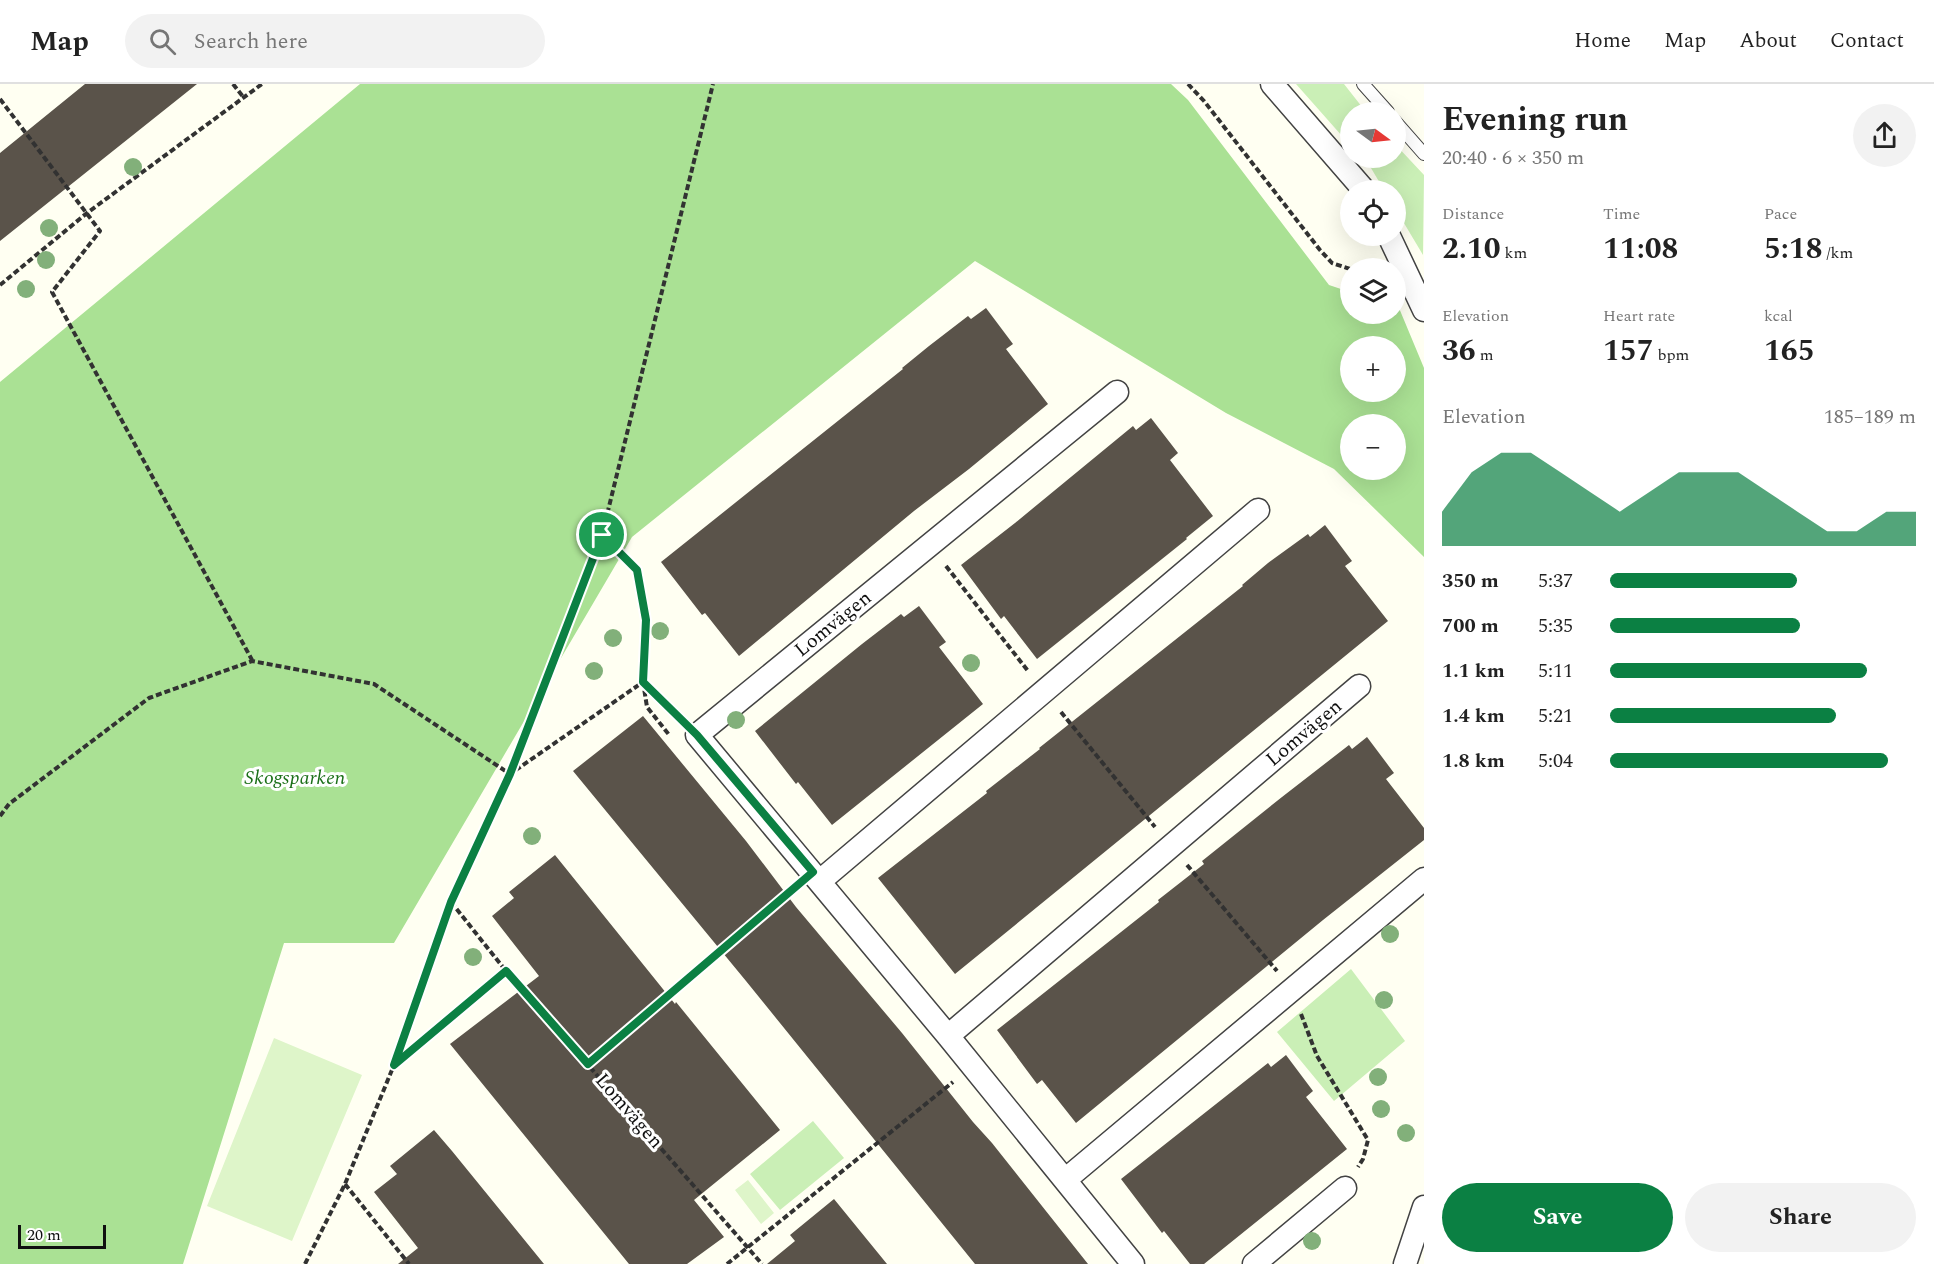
<!DOCTYPE html>
<meta charset="utf-8">
<style>
body{margin:0;font-family:Spectral,serif;background:#f2f2f2;color:#222;height:100vh;display:flex;flex-direction:column;font-size:22px;white-space:nowrap}
*{box-sizing:border-box;margin:0}
p{font-size:20px;color:#767676}
.icon{flex:none;width:33px;height:33px;fill:none;stroke:currentColor;stroke-width:2;stroke-linecap:round;stroke-linejoin:round}
.map{position:relative;flex:1;overflow:hidden}
.panel{display:flex;flex-direction:column;background:#fff;width:510px}
.panel>*{flex:none}
.needle{width:39px;rotate:105deg}
.tools{position:absolute;left:1340px;top:18px;display:grid;gap:12px}
.tools a{display:grid;place-items:center;width:66px;height:66px;border-radius:50%;background:#fff;box-shadow:0 6px 24px #0002;font-size:30px}
.scale{position:absolute;left:18px;bottom:15px;width:88px;box-sizing:border-box;padding-left:6px;border:3px solid #101010;border-top:0;font-size:16px;line-height:21px;white-space:nowrap;color:#101010;-webkit-text-stroke:4px #fff;paint-order:stroke}
.pin{position:absolute;display:grid;place-items:center;width:51px;height:51px;color:#fff;margin:-26px;border:3px solid #fff;border-radius:50%;box-shadow:0 2px 6px #0007}
.round{display:grid;place-items:center;flex:none;width:63px;height:63px;border-radius:32px;background:#f2f2f2}
.headline{display:flex;align-items:center;justify-content:space-between;height:102px;padding:0 18px}
h1{font-size:33px;font-weight:700;line-height:45px}
.metrics{display:grid;grid-template-columns:repeat(3,1fr);gap:9px;height:102px;padding:6px 18px}
.metrics div{display:grid;align-content:center}
.metrics b{font-size:30px;font-weight:700}
.metrics small{font-size:16px;font-weight:400}
.metrics p{font-size:16px}
.chart{height:168px;padding:12px 18px}
.chart p{display:flex;justify-content:space-between}
.chart svg{width:100%;height:108px;margin-top:6px;fill:#0b8043;opacity:.7}
.action{display:flex;gap:12px;margin-top:auto;padding:12px 18px}
.action a{flex:1;height:69px;border-radius:36px;background:#0b8043;color:#fff;font-size:24px;font-weight:700;line-height:69px;text-align:center}
.action a+a{background:#f2f2f2;color:#222}
ul{padding:0 18px;list-style:none;font-size:20px}
li{display:grid;grid-template-columns:96px 72px 1fr;align-items:center;height:45px}
li i{height:15px;border-radius:8px;background:#0b8043}
header{display:flex;align-items:center;gap:36px;box-sizing:border-box;height:84px;padding:0 30px;background:#fff;border-bottom:2px solid #e0e0e0}
header strong{font-size:28px}
nav{display:flex;gap:33px;margin-inline-start:auto;font-size:21px}
.search{width:420px;height:54px;background:#f2f2f2;display:flex;align-items:center;gap:15px;box-sizing:border-box;padding:0 21px;border-radius:33px;color:#767676;font-size:22px}
main{display:flex;flex:1;min-height:0}
.map>svg:first-child{display:block}
.green{fill:#caefb6}
.forest{fill:#aae194;fill-rule:evenodd}
.pitch{fill:#def5c9}
.building{fill:#5a534a}
.lines{fill:none;stroke-linecap:round;stroke-linejoin:round}
.service-casing{stroke:#434343;stroke-width:14}
.minor-casing{stroke:#434343;stroke-width:25}
.path{stroke:#323232;stroke-width:4;stroke-dasharray:6 3;stroke-linecap:butt}
.service{stroke:#fff;stroke-width:12}
.minor{stroke:#fff;stroke-width:22}
.tree{fill:#82b07a}
.route-casing{stroke:#fff;stroke-width:12}
.route{stroke:#0b8043;stroke-width:8}
.labels{text-anchor:middle;dominant-baseline:central;stroke-width:6;stroke-linejoin:round;paint-order:stroke}
.street-label{font-size:20px;fill:#101010;stroke:#fff}
.park-label{font-size:20px;font-style:italic;fill:#1b6f18;stroke:#fff}
</style>
<header>
<strong>Map</strong>
<div class="search"><svg class="icon" aria-label="search" viewBox="0 0 24 24"><circle cx="10" cy="10" r="6"/><path d="M15 15l6 6"/></svg>Search here</div>
<nav><a>Home</a><a>Map</a><a>About</a><a>Contact</a></nav>
</header>
<main>
<div class="map">
<svg width="1424" height="1180" viewBox="0 0 1424 1180">
<rect width="100%" height="100%" fill="#fffff2"/>
<path class="green" d="M1296 0H1344L1366 28H1350V61Z
M1395 60 1424 91 1423 171 1395 124V106H1384L1371 84 1361 74H1395Z
M1351 885 1405 957 1334 1017 1277 948Z
M813 1037 844 1074 780 1126 750 1090Z"/>
<path class="forest" d="M360 0H1171L1188 16 1329 201 1350 208V230H1395V222L1399 224 1424 284V473L1334 385 1226 329 975 177 632 453 394 859H284L183 1180H0V298ZM1350 262H1395V308H1350ZM1350 340H1395V386H1350Z"/>
<path class="pitch" d="M274 954 362 991 292 1157 207 1122Z
M748 1096 774 1129 761 1140 735 1106Z"/>
<path class="building" d="M85 0H197L0 157V69Z
M986 224 1013 260 1006 265 1048 320 969 385 914 427 739 572 705 529 702 531 661 478 903 285 902 284 929 262 968 232 971 235Z
M1151 334 1178 369 1170 376 1213 432 1186 454 1187 455 1037 575 1004 532 1001 535 961 481 1015 439 1133 342 1136 346Z
M1325 441 1352 477 1345 482 1388 537 955 890 878 794 987 709 986 707 1040 665 1039 664 1243 502 1242 501 1268 479 1308 450 1310 453Z
M919 522 946 558 939 563 983 620 832 741 798 698 796 700 755 647 862 560 901 530 904 533Z
M643 632 746 757 796 823 902 949 973 1038 992 1059 1088 1180H975L746 897 573 687Z
M1367 653 1394 689 1386 695 1424 744V756L1323 836 1076 1039 1042 996 1037 1000 997 946 1159 818 1158 816 1204 780 1202 777 1282 713 1349 661 1352 665Z
M555 771 675 920 676 918 780 1046 694 1116 724 1153 687 1180H629L450 960 539 892 492 832 514 814 509 808Z
M1286 971 1313 1007 1306 1013 1347 1065 1204 1180H1190L1164 1147 1162 1149 1121 1095 1268 979 1271 983Z
M434 1046 452 1067 544 1180H398L418 1164 374 1108 397 1090 390 1082Z
M834 1115 887 1180H767L795 1157 790 1151Z"/>
<g class="lines">
<g class="service-casing">
<path id="service" d="M1363 0 1388 28
M1395 37 1424 70"/>
</g>
<g class="minor-casing">
<path id="minor" d="M1272 0 1364 106
M1389 152 1424 226
M1117 308 697 651 948 952 1133 1180
M820 797 1258 426
M948 952 1359 602
M1065 1096 1424 795
M1254 1180 1345 1104
M1405 1180 1424 1123"/>
</g>
<path class="path" d="M233 0 244 14
M1188 0 1204 17 1320 166 1332 179 1350 185
M0 15 100 147 52 208 252 576
M0 201 87 129 262 0
M602 451 637 486 646 536 643 598 647 623 670 652
M946 482 1028 587
M1061 628 1155 743
M0 732 9 720 149 614 252 577 374 600 510 690 643 598 680 634
M1187 781 1277 887
M451 818 506 887 762 1180
M1301 930 1317 972 1368 1056 1363 1075 1358 1083
M394 980 506 887
M588 980 792 806
M345 1100 409 1180
M305 1180 345 1100 394 981 451 818 510 690 602 451 713 0
M727 1180 953 998"/>
<use href="#service" class="service"/>
<use href="#minor" class="minor"/>
</g>
<g class="tree">
<circle cx="133" cy="83" r="9"/>
<circle cx="49" cy="144" r="9"/>
<circle cx="46" cy="176" r="9"/>
<circle cx="26" cy="205" r="9"/>
<circle cx="660" cy="547" r="9"/>
<circle cx="613" cy="554" r="9"/>
<circle cx="971" cy="579" r="9"/>
<circle cx="594" cy="587" r="9"/>
<circle cx="736" cy="636" r="9"/>
<circle cx="532" cy="752" r="9"/>
<circle cx="1390" cy="850" r="9"/>
<circle cx="473" cy="873" r="9"/>
<circle cx="1384" cy="916" r="9"/>
<circle cx="1378" cy="993" r="9"/>
<circle cx="1381" cy="1025" r="9"/>
<circle cx="1406" cy="1049" r="9"/>
<circle cx="1312" cy="1157" r="9"/>
</g>
<g class="lines">
<g class="route-casing">
<path id="route" d="M602 451 637 486 646 536 643 598 697 651 813 788 588 980 506 887 394 981 451 818 510 690Z"/>
</g>
<use href="#route" class="route"/>
</g>
<g class="labels">
<g class="street-label">
<text transform="translate(833 540) rotate(-39)">Lomvägen</text>
<text transform="translate(1304 649) rotate(-40)">Lomvägen</text>
<text transform="translate(629 1027) rotate(49)">Lomvägen</text>
</g>
<g class="park-label">
<text x="295" y="694">Skogsparken</text>
</g>
</g>
</svg>
<div class="tools">
<a><svg class="needle" viewBox="-14 -14 28 28"><path d="M0-13l5 13h-10z" fill="#e53935"/><path d="M0 13l5-13h-10z" fill="#767676"/></svg></a>
<a><svg class="icon" aria-label="locate" viewBox="0 0 24 24"><circle cx="12" cy="12" r="6"/><path d="M12 2v4M12 18v4M2 12h4M18 12h4"/></svg></a>
<a><svg class="icon" aria-label="layers" viewBox="0 0 24 24"><path d="M12 4l9 5-9 5-9-5zM3 14l9 5 9-5"/></svg></a>
<a>+</a>
<a>−</a>
</div>
<div class="scale">20 m</div>
<div class="pin" style="left:602px;top:451px;background:#1e9e55"><svg class="icon" aria-label="arrive" viewBox="0 0 24 24"><path d="M6 21V4h12l-3 4 3 4H6"/></svg></div>
</div>
<section class="panel">
<div class="headline"><div><h1>Evening run</h1><p>20:40 · 6 × 350 m</p></div><a class="round"><svg class="icon" aria-label="share" viewBox="0 0 24 24"><path d="M12 15V3M7 8l5-5 5 5M5 13v7h14v-7"/></svg></a></div>
<div class="metrics">
<div><p>Distance</p><b>2.10<small> km</small></b></div>
<div><p>Time</p><b>11:08</b></div>
<div><p>Pace</p><b>5:18<small> /km</small></b></div>
</div>
<div class="metrics">
<div><p>Elevation</p><b>36<small> m</small></b></div>
<div><p>Heart rate</p><b>157<small> bpm</small></b></div>
<div><p>kcal</p><b>165</b></div>
</div>
<div class="chart"><p><span>Elevation</span>185–189 m</p>
<svg viewBox="0 0 160 44" preserveAspectRatio="none"><path d="M0 44V30L10 14L20 6L30 6L40 14L50 22L60 30L70 22L80 14L90 14L100 14L110 22L120 30L130 38L140 38L150 30L160 30V44z"/></svg>
</div>
<ul>
<li><b>350 m</b>5:37<i style="width:61%"></i></li>
<li><b>700 m</b>5:35<i style="width:62%"></i></li>
<li><b>1.1 km</b>5:11<i style="width:84%"></i></li>
<li><b>1.4 km</b>5:21<i style="width:74%"></i></li>
<li><b>1.8 km</b>5:04<i style="width:91%"></i></li>
</ul>
<div class="action"><a>Save</a><a>Share</a></div>
</section>
</main>
